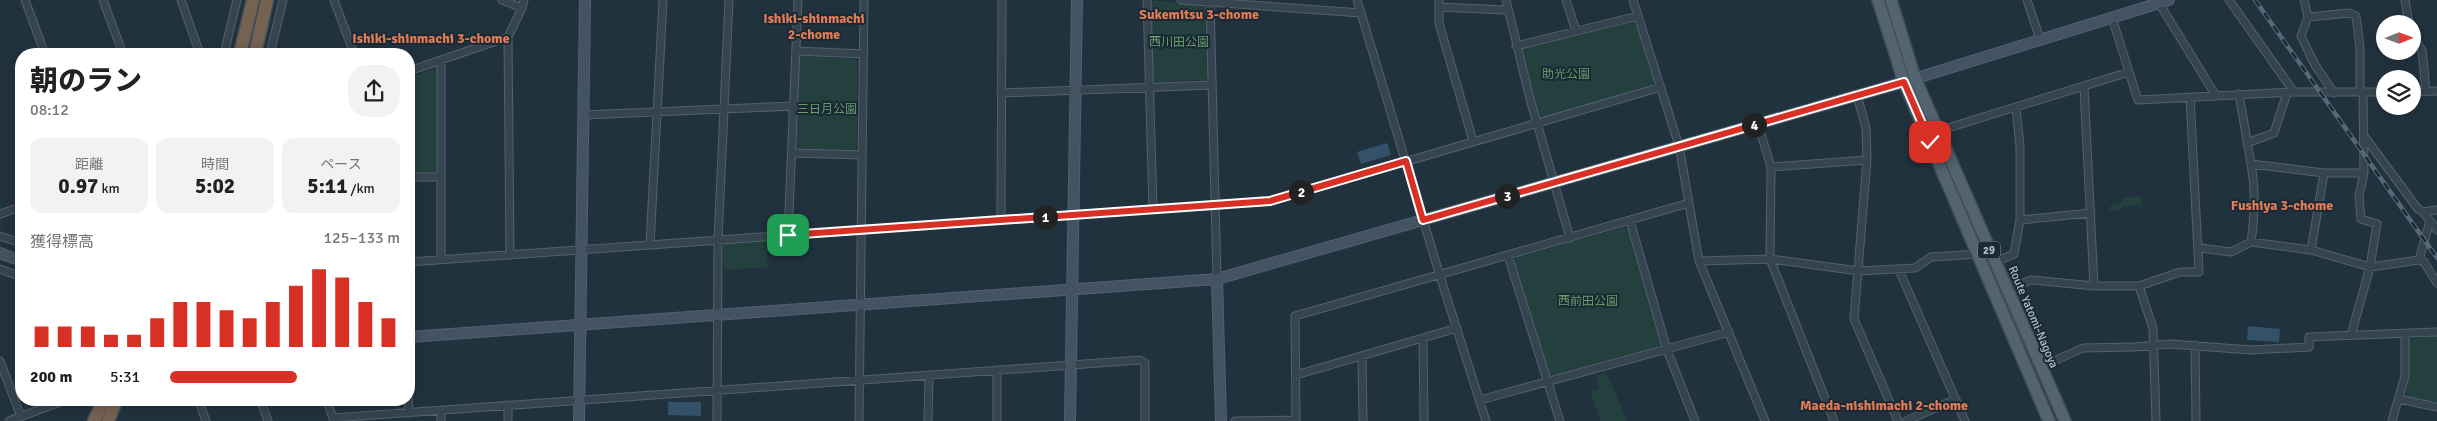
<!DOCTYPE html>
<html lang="ja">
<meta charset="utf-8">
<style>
body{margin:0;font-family:Signika,"Noto Sans JP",sans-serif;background:#f2f2f2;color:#222;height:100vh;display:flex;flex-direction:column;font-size:19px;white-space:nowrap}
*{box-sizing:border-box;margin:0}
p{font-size:16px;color:#767676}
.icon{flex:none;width:28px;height:28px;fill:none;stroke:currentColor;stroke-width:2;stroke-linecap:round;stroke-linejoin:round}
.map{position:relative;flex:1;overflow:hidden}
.sheet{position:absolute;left:15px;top:48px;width:400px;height:358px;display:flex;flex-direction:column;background:#fff;border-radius:20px;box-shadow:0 2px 12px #0003}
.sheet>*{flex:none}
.needle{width:32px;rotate:89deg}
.fabs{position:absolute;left:2376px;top:15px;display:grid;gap:10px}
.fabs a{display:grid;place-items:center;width:45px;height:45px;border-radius:50%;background:#fff;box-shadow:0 2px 12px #0003;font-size:25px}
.pin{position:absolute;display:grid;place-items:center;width:42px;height:42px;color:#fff;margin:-21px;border-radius:10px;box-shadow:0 2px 8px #0006}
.km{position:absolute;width:25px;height:25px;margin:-12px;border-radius:50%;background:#222;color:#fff;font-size:14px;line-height:25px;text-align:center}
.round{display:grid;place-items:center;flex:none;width:52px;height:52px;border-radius:20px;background:#f2f2f2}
.head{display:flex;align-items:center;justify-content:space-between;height:85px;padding:0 15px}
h1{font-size:28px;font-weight:800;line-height:38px}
.metrics{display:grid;grid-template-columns:repeat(3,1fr);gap:8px;height:85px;padding:5px 15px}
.metrics div{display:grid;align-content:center;border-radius:12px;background:#f2f2f2;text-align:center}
.metrics b{font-size:21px;font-weight:800}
.metrics small{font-size:14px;font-weight:400}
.metrics p{font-size:14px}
.chart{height:140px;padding:10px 15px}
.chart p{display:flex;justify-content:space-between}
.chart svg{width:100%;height:90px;margin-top:5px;stroke:#d93025;stroke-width:6}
ul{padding:0 15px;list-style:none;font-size:16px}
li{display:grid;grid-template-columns:80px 60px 1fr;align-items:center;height:38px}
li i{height:12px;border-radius:6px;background:#d93025}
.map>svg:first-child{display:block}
.green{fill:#23403f}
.water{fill:#335168}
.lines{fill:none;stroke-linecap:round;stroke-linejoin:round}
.street-casing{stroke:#53616d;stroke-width:9}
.secondary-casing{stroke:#53616d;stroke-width:12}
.primary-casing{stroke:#3e4d58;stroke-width:14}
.highway-casing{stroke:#404e5a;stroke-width:15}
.street{stroke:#35444f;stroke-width:7}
.secondary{stroke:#435362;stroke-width:10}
.primary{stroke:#53636f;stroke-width:11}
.highway{stroke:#766251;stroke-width:12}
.rail-casing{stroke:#576976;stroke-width:4.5}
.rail{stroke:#1a2934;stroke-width:2.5;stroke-dasharray:8;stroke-linecap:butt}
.route-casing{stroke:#fff;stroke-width:10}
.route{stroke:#d93025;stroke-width:6}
.labels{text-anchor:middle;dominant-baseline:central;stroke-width:4;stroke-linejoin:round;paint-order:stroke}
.shield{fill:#1a2934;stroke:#84919d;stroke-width:1}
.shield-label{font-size:11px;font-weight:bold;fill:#b1beca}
.park-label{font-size:12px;fill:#659d6a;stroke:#1a2934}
.street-label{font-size:12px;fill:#b1beca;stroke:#1a2934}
.neighbourhood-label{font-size:14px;font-weight:bold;fill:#df7d57;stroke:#1a2934}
</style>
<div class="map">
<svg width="2437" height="421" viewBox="0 0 2437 421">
<rect width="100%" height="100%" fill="#21323f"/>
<path class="green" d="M1155 1 1202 4 1205 7 1207 77 1205 80 1156 82 1153 80 1151 4Z
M1631 22 1636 23 1654 81 1652 85 1543 117 1538 115 1521 53 1523 49Z
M802 56 854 59 857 61V147L854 151 798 150 796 147 800 59Z
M433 69 438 73V170L434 174H409V78Z
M2138 196 2143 198 2141 205 2122 207 2119 211 2109 210 2111 205 2121 204 2123 198Z
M1624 227 1628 230 1661 343 1658 348 1553 376 1549 374 1514 265 1516 258Z
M766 240 768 267 724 270 723 245 726 243Z
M2437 336V402L2407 396 2405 393 2410 377 2409 341 2411 339Z
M1604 373 1609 378 1627 421H1600L1590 391 1599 388 1596 376Z"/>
<path class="water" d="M1387 143 1391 155 1361 164 1357 152Z
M2248 326 2280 329 2279 342 2247 340Z
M668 402H701V416L668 415Z"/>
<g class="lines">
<g class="street-casing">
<path id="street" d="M25 0 45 54
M103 0 123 54
M181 0 200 54
M334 0 354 54
M502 0 522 8
M1147 0 1153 209
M1181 0 1361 13
M1210 0 1217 279
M1357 0 1440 276 1486 421
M1439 0V23L1473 141
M1506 0 1530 99 1570 238
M1566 0 1576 31
M1633 0 1679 146 1699 261 1765 421
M2027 0 2040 39
M2229 0 2294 92
M2304 0 2308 17 2301 36 2315 65 2334 93
M2405 0 2409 24
M2159 3 2216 96
M1439 7 1506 10
M2308 17 2350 13 2356 16 2360 48V92
M2112 18 2138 100 2294 92H2385
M2412 36 2422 50 2426 91
M1516 46 1638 16
M796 51 864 54
M224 54 237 0
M270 54 283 0
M441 60V259
M409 71 508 37
M2084 87 2094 286
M2412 92 2437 91
M1001 93 1212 85
M2239 94 2251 164
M1857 95 1866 128 1867 160 1854 319 1898 421
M2016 108 2020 146V220L2091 213
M584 115 794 106
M1758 124 1771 167 1770 259 1834 421
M1938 131 2129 72
M2364 136 2418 209 2423 212 2437 230
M2247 143 2274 133 2287 93
M792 153 862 155
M1771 167 1867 160
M409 177H441
M2423 212 2437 210
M0 214 21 207
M1001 220 1002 0
M1630 221 1667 350 1695 421
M788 235 798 0
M0 236 21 243
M2251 242C2255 215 2256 191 2251 164L2324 173H2364
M650 245 663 0
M2200 248 2231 252 2251 242 2311 250 2370 267 2419 260 2424 262 2437 283
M2311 250 2324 173
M510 255 508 37 522 8 524 0
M1508 256 1560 421
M2419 260 2430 221
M1699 261 1770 259 1859 271 1915 268 1931 257 1979 254
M409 262 1271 201 1661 87
M1995 262 2014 254 2020 220
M0 269 21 277
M1899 270 1965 421
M2139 286 2153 328 2156 421
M2007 290 2031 280 2094 286H2139L2180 272H2199L2190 97
M2351 335 2370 267 2377 224 2361 219 2359 196 2364 173 2363 92
M1423 338 1424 421
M2195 345 2196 421
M1362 356 1363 421
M0 361 21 417
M2040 367 2083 348 2133 347 2170 344 2251 350 2309 347V337L2437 332
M1296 375 1457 328
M198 399 206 421
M260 399 268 421
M326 399 334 421
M408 399 409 413
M2399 399 2437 407
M1480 400 1729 332
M441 410V421
M333 418 1140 360 1145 363V421
M9 421 68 399
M508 421V405
M717 421 718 240 729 0
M859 421 864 0
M928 421 929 375
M997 421V370
M1235 421 1296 420
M1296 421 1295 316 1689 203
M1906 421 1956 399
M2392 421 2405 376V335"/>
</g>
<g class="secondary-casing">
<path id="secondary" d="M0 253 21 261
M1217 279 1221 421
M409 337 1217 279 1904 82 2169 0
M579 421 585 0
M1070 421 1077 0"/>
</g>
<g class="primary-casing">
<path id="primary" d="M1878 0 1904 82 2049 421
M1891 0 1915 78 2065 421"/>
</g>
<g class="highway-casing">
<path id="highway" d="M240 54 253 0
M255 54 267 0
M94 421 104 399
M108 421 117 399"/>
</g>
<use href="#street" class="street"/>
<use href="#secondary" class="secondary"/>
<use href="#primary" class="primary"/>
<use href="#highway" class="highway"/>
<g class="rail-casing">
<path id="rail" d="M2255 0 2437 258"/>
</g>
<use href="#rail" class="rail"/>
</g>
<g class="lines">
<g class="route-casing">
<path id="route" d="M788 235 1270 201 1406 161 1423 220 1904 82 1930 142"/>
</g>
<use href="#route" class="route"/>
</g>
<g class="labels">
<rect class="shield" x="1978" y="241.5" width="22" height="17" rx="4"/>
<g class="shield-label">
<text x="1989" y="250">29</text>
</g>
<g class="park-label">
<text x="1179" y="42">西川田公園</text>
<text x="1566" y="74">助光公園</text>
<text x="827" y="109">三日月公園</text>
<text x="1588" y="301">西前田公園</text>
</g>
<g class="street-label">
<text transform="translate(2033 317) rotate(67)">Route Yatomi-Nagoya</text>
</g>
<g class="neighbourhood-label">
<text x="1199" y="14">Sukemitsu 3-chome</text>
<text x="814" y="18">Ishiki-shinmachi<tspan x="814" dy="16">2-chome</tspan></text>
<text x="431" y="38">Ishiki-shinmachi 3-chome</text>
<text x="2282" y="205">Fushiya 3-chome</text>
<text x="1884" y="405">Maeda-nishimachi 2-chome</text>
</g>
</g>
</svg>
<div class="fabs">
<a><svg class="needle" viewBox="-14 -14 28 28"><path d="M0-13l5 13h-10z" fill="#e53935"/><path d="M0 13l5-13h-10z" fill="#767676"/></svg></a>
<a><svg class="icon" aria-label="layers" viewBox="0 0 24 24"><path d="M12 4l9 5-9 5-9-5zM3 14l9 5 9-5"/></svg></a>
</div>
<div class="pin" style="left:788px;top:235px;background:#1e9e55"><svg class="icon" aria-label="arrive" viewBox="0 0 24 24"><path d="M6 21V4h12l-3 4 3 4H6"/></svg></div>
<div class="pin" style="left:1930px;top:142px;background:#d93025"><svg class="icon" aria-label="check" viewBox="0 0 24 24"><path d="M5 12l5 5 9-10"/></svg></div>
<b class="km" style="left:1045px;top:217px">1</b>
<b class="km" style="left:1301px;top:192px">2</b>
<b class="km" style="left:1507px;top:196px">3</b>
<b class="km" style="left:1754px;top:125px">4</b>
<section class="sheet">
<div class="head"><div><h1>朝のラン</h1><p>08:12</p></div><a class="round"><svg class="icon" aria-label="share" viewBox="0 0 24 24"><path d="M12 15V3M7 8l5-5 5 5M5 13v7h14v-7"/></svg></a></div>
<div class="metrics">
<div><p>距離</p><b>0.97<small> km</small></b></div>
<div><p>時間</p><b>5:02</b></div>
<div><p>ペース</p><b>5:11<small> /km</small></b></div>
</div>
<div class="chart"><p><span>獲得標高</span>125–133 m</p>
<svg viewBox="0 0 160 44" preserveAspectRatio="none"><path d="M5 44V34M15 44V34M25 44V34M35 44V38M45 44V38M55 44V30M65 44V22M75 44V22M85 44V26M95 44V30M105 44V22M115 44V14M125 44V6M135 44V10M145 44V22M155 44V30"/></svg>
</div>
<ul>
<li><b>200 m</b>5:31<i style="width:55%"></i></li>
</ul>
</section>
</div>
